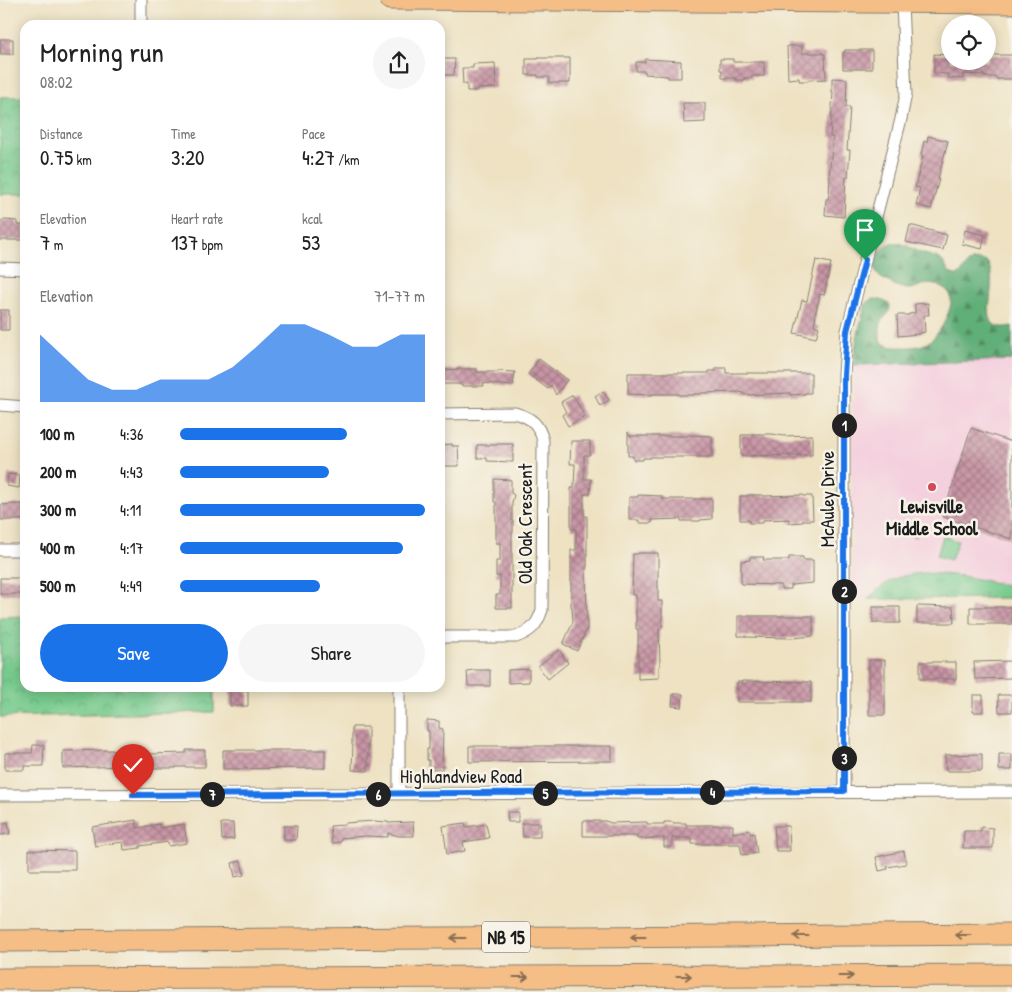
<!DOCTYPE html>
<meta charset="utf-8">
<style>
body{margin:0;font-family:"Patrick Hand",sans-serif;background:#f6f6f6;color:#222;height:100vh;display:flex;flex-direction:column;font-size:19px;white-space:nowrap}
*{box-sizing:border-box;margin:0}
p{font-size:16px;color:#767676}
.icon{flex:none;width:28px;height:28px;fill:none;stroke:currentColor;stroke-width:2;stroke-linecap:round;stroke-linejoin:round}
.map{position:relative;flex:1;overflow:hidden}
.panel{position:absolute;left:20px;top:20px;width:425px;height:672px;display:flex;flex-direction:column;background:#fff;border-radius:15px;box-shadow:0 2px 12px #0003}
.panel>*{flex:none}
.buttons{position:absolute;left:941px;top:15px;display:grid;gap:10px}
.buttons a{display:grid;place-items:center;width:55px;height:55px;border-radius:50%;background:#fff;box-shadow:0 2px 12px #0003;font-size:25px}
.pin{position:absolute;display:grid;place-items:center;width:42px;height:42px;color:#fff;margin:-51px -21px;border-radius:50% 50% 50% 0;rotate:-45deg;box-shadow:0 0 5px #0007}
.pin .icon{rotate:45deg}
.km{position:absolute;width:25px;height:25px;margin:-12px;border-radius:50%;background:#222;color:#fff;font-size:14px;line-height:25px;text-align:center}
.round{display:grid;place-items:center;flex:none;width:52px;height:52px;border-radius:26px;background:#f6f6f6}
.head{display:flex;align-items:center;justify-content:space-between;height:85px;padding:0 20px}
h1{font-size:28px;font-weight:600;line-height:38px}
.metrics{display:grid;grid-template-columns:repeat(3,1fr);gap:8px;height:85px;padding:5px 20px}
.metrics div{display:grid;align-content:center}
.metrics b{font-size:21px;font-weight:600}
.metrics small{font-size:14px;font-weight:400}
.metrics p{font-size:14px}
.chart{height:140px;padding:10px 20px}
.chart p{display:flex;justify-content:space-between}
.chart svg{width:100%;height:90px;margin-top:5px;fill:#1a73e8;opacity:.7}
.cta{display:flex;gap:10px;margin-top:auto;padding:10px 20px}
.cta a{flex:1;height:58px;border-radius:30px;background:#1a73e8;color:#fff;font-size:20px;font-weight:600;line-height:58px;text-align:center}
.cta a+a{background:#f6f6f6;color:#222}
ul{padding:0 20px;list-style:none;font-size:16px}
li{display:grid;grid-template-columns:80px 60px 1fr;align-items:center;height:38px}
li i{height:12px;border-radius:6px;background:#1a73e8}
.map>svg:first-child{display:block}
.built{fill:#f4cfde}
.grass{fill:url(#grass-tufts);stroke:#4a7354}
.forest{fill:url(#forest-firs);stroke:#3e654a}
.park{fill:url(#park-crowns);stroke:#4a7354}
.pitch{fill:#77ca8d;stroke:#4a7354}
.building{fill:url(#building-cross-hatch)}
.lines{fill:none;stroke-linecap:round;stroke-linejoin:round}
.street-casing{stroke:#857f70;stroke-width:13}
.primary-casing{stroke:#857f70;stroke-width:21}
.highway-casing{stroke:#857f70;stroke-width:23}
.street{stroke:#fff;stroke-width:11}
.primary{stroke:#f5be86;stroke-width:19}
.highway{stroke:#f5be86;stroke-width:21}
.oneway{stroke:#886d51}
.route-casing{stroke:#fff;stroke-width:10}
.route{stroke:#1a73e8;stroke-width:6}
.poi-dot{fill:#d1495b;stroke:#f7f3e8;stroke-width:2}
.labels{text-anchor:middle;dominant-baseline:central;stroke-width:5;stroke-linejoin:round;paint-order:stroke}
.shield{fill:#f7f3e8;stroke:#5e5c59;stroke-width:1}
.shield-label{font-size:18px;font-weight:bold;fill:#1c1c1c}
.street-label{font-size:19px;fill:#1c1c1c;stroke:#f7f3e8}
.poi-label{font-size:19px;font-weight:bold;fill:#1c1c1c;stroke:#f7f3e8}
</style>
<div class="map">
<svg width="1012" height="992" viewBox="0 0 1012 992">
<defs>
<pattern id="grass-tufts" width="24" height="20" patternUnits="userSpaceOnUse" patternTransform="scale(1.25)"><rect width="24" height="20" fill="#77ca8d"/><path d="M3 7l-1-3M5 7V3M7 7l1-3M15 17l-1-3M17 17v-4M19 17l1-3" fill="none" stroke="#66ad79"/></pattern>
<pattern id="forest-firs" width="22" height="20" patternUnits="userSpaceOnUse" patternTransform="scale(1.25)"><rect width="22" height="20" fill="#61ae78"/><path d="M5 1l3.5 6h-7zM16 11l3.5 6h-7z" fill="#4f8d62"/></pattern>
<pattern id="park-crowns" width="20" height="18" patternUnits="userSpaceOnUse" patternTransform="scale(1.25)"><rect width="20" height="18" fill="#77ca8d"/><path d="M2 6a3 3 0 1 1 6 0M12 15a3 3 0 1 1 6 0" fill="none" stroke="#66ad79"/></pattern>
<pattern id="building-cross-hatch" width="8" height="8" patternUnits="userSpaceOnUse" patternTransform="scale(1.25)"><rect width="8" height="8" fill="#c794a4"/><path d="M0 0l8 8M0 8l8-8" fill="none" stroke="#a17885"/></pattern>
</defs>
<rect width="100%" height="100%" fill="#f7f3e8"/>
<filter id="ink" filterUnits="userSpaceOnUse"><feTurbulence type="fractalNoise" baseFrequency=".02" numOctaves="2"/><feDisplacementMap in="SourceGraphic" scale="10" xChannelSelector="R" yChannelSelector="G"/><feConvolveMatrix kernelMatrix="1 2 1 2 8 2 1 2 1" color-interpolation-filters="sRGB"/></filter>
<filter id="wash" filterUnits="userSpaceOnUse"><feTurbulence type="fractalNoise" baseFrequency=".0096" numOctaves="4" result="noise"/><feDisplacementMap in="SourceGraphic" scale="20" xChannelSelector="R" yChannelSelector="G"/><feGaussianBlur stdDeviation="1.12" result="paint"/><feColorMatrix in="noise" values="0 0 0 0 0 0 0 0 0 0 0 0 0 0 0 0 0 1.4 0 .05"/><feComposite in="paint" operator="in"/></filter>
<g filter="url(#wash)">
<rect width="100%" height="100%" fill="#eee2c3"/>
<path class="built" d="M993 360H1012V586L962 576 926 573 910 574 884 584 868 599H852V401L854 399V365Z"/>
<path class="grass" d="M926 573 962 576 1012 586V598L868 599C888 579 898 575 926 573Z"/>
<path class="forest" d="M900 243C908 246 914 250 921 253 927 255 934 256 940 259 946 263 946 274 955 275 967 277 961 254 987 262 992 270 992 280 991 289 990 307 982 333 1012 326V360L854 365C854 345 860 326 865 306 870 295 883 299 890 305 890 316 884 315 881 323 879 328 880 335 880 340 882 343 885 345 889 346 895 348 913 347 919 346 931 344 938 333 944 323 947 316 954 302 950 294 945 285 931 283 922 285 918 286 915 288 911 289 906 289 901 288 896 286 893 284 882 279 880 277 870 268 879 249 889 244 892 243 897 243 900 243Z"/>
<path class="park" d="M0 97H25V194H0Z
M25 616V688H214V712L0 717V617Z"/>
<path class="pitch" d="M943 536 958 541 951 560 937 556Z"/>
<g id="blocks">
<path class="building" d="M0 39H13V54H0Z
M787 46H802V53H823V54H825L826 79 808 80V81H799V78L788 79Z
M845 50H872V69H843V52H845Z
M934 54 950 55V61H988V55H1012V79H996V77H984V75L963 74V79L948 78V74L934 73Z
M538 58H570V83H549V77H538V75H526V59H538Z
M440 59H455L454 75H441Z
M645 59 681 61V78H668V76L645 74V71H636V62H645Z
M720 59H733V62H764V76H752V78H744V80H736V78H722V70H720Z
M495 63 496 88 478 89V91H467V84H463L462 68H473V64Z
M832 78 847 79 846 107H850L847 150H850L848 177H846L844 217 825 215 826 199H828L829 195 830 176H829L833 137H830L833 92H832Z
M683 103H705V122L684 123Z
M928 136 948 141 938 179H939L931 209 916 205 920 188 915 187 923 156 921 155 924 141 927 142Z
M5 220 17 221V225H25V240H0V221Z
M910 225 947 235 943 250 906 242Z
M965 230 985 235 982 249 962 244Z
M816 260 831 263 824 295 820 294 815 315 816 316 814 325 819 327 816 338 794 333 802 300 807 301Z
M928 303 929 315H924L925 332 919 333V334L898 336 897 315H909V314L915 313V304Z
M0 310H9V330H0Z
M539 359 567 380 556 395 551 385 548 389 528 374Z
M716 368H726V373H811V393H805V394L790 395V393L744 395V393L739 392 701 393V394H694V395H679V394H652V395L628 394V373H709V371H716Z
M461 369H477V372H498V371L515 372 513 386 483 383 484 386H461V384H440V370Z
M603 391 609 400 600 406 595 396Z
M573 395 585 417 568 426 562 415 566 412 561 402Z
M971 428 1012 442V539L943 517V515Z
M628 432 630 436H688V435L712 436V457H650V458H643V460H633V456H628Z
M751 434H772L784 436 812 435V455L741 456V435H751Z
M571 441H590V455H584V479H591L590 494H584V516H587V567H586L587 629 577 651 563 644 573 622 572 607H571V550H576V529H571V488H574L575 464H570Z
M452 444V446H458L459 466H442V445Z
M497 444H513V462L487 461V458H477V445H497Z
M8 474 20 475 19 488 7 486Z
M494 479 511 480V493L514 495 512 502V521H513V533H512V608H496V595H500V576H496V561H500V543H496V502H494Z
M638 495 662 496V499H712V519L700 520V521H681V519L652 520V523H639V520H629V497H638Z
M748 495H763V496L803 495V496H812L813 520H803V522L789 523V519L763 520V523H749V520H740V496H748Z
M14 504H25V520H1V505Z
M911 523 920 526 916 538 908 535Z
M638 553H658V601H662V629H659L660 666H659V678L638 679V629H636V595H632L633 554H638Z
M750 557H764L763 560H789V557H803V560H813V583L791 585V589H781V585L741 584V561L750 560Z
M0 578H25V594H0Z
M917 606 953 607 954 623H917Z
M873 607H900V623H873Z
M970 607H1012V624H970Z
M738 616H813V636L792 638 746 637V636H738Z
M559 650 568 663 548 679 538 666Z
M869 660H885V715H869Z
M1012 661V678L975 679 974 662Z
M920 662H956V679H920Z
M529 669V682L508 683V670Z
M474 670H490V686H468L467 671Z
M742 681 811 682V702H737V682H742Z
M230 690H248V706H230Z
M673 694H683L682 707 672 706Z
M973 695H983V712H973Z
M998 695H1012V712H999Z
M427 720 439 721V728L443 729 442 770H429V760H427V749H429V731H427Z
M352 727H368V771L352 770 353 745H352Z
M33 745H44L43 766H24V770H5V753H32Z
M469 746H612V761L469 762Z
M112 750 114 751H146V752H148V754L186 753V750H205V767H176V768H154V767H128V766L63 768V751Z
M223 750H325V768L223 769Z
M982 754V771H946L945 755Z
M999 754H1012V770H999Z
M507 812H518V822H508Z
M136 820 137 828 159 824V828L184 824 187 843 169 846 168 842 140 846V848L124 850 123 842 95 846 92 827Z
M374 821 388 822V823L413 822 414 836H399L388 833V837L365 836 341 838V842L332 843 330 826 345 825V823Z
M583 821H605L611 823 647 822V824H664V822H673V823H686V825H733V833L750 830V834L754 833 757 853 742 855 740 844H692V838H672V847H664V838L637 839V836H583Z
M8 822 10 834 0 835V824Z
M221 823H233L234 839 222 840Z
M465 823 466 827 486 824 489 838 463 842 465 851 447 854 443 826Z
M522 823H540V837H523Z
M284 826H297L296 840H284Z
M774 826H789L790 851H776Z
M981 827 993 828V848H963L964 831H981Z
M29 850 75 851V870H29Z
M904 851 906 864 887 867 888 869 879 871 876 857Z
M241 861 244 875 235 877 232 863Z"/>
</g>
</g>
<g filter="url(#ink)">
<use href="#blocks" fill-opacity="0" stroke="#857f70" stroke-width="1"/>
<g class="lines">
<g class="street-casing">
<path id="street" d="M141 0V25
M0 268 25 269
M0 405 25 407
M440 414 515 413C532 418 539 424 543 441L542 610C537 625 532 631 516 637H440
M0 550H25
M399 688V794
M844 791V375L847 331 901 119 906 94 902 3
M0 795 1012 792"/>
</g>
<g class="primary-casing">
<path id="primary" d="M390 0 1012 4"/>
</g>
<g class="highway-casing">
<path id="highway" d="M0 941 1012 934
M0 979 1012 975"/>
</g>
<use href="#street" class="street"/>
<use href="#primary" class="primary"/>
<use href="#highway" class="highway"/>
</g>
<defs><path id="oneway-shaft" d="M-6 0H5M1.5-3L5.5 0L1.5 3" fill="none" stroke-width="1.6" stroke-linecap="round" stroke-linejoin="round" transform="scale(1.25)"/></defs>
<g class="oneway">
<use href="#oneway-shaft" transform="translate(963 935) rotate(180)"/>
<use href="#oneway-shaft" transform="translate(801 936) rotate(180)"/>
<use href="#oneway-shaft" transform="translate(638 937) rotate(180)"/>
<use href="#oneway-shaft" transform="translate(458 938) rotate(180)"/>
<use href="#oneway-shaft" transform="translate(684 976)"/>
<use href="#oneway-shaft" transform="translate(846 976)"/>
<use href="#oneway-shaft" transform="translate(521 977)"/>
</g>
</g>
<g class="lines" filter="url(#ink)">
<g class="route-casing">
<path id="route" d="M133 795 844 791V375L847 331 865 260"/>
</g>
<use href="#route" class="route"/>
</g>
<circle class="poi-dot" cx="932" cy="487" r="5"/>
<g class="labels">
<rect class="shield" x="482" y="921.5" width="48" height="31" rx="4"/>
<g class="shield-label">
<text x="506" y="937">NB 15</text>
</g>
<g class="street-label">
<text transform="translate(827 499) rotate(-90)">McAuley Drive</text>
<text transform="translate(525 524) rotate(-90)">Old Oak Crescent</text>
<text x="461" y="776">Highlandview Road</text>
</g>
<g class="poi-label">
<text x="932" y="506">Lewisville<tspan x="932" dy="22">Middle School</tspan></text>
</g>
</g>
</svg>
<div class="buttons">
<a><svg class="icon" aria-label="locate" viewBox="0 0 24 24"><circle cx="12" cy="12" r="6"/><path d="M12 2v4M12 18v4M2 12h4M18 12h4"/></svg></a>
</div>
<div class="pin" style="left:865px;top:260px;background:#1e9e55"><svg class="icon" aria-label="arrive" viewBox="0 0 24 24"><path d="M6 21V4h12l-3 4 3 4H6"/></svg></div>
<div class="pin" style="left:133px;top:795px;background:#d93025"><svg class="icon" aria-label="check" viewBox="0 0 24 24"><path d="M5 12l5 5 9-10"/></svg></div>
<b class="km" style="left:844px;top:425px">1</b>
<b class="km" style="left:844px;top:591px">2</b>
<b class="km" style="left:844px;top:758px">3</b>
<b class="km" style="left:712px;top:792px">4</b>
<b class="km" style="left:545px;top:793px">5</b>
<b class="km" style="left:378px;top:794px">6</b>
<b class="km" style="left:212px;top:794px">7</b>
<section class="panel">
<div class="head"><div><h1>Morning run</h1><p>08:02</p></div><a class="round"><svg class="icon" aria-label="share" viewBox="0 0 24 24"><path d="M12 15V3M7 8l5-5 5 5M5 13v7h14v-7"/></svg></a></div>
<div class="metrics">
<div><p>Distance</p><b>0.75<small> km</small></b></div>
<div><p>Time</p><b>3:20</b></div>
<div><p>Pace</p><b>4:27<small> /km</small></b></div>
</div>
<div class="metrics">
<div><p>Elevation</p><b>7<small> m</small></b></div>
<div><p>Heart rate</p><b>137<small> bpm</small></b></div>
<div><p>kcal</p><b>53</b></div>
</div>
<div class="chart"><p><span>Elevation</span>71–77 m</p>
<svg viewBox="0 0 160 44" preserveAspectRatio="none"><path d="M0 44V11L10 22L20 33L30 38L40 38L50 33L60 33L70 33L80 27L90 17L100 6L110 6L120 11L130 17L140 17L150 11L160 11V44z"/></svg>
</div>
<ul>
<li><b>100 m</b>4:36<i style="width:68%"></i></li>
<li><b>200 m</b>4:43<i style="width:61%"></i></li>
<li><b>300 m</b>4:11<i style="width:100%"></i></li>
<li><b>400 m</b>4:17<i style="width:91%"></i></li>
<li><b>500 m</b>4:49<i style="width:57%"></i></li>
</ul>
<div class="cta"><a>Save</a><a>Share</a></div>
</section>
</div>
